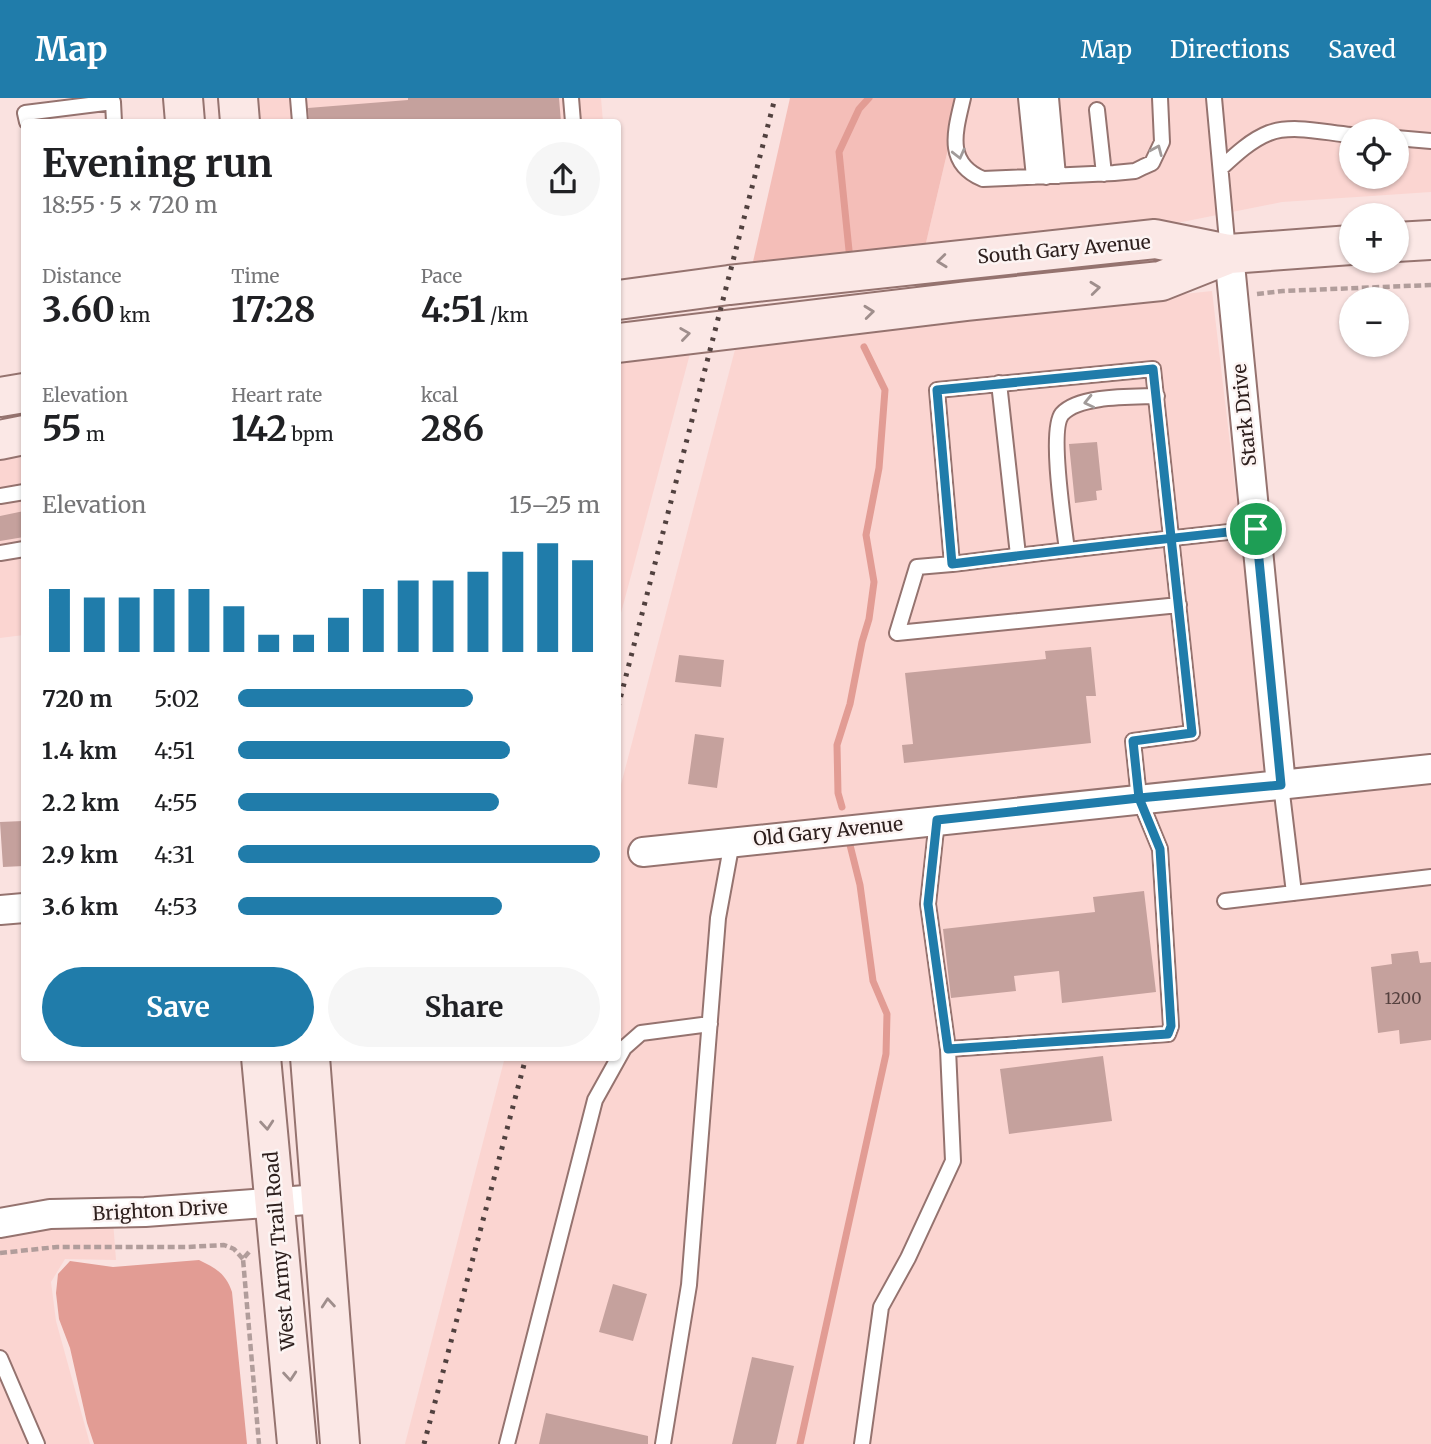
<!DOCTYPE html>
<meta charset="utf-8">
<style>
body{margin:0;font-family:Merriweather,serif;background:#f6f6f6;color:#202124;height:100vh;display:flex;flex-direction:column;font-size:26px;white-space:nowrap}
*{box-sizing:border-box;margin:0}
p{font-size:23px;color:#757577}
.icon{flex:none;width:38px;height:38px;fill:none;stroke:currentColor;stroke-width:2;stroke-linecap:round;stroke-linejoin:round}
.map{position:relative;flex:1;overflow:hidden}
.drawer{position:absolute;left:21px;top:21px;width:600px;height:942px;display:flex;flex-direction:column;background:#fff;border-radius:7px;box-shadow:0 2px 5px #0004}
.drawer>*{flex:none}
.fabs{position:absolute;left:1339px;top:21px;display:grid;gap:14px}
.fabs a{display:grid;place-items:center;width:70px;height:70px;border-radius:50%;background:#fff;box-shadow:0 2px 5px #0004;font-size:35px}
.pin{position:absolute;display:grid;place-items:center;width:60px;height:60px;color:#fff;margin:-30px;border:4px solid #fff;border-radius:50%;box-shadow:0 2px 7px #0007}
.round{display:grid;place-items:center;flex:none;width:74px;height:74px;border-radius:37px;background:#f6f6f6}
.head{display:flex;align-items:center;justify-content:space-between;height:119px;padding:0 21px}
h1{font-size:38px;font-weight:700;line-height:52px}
.figures{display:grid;grid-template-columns:repeat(3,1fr);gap:10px;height:119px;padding:7px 21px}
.figures div{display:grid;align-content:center}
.figures b{font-size:35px;font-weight:700}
.figures small{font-size:19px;font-weight:400}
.figures p{font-size:19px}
.chart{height:196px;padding:14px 21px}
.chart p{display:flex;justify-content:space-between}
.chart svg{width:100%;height:126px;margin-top:7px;stroke:#207caa;stroke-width:6}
.action{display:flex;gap:14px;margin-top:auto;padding:14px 21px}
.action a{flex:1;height:80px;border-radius:42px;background:#207caa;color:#fff;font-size:28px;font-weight:700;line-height:80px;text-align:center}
.action a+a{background:#f6f6f6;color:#202124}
ul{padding:0 21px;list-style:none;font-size:23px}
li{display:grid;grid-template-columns:112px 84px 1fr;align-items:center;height:52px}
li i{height:18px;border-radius:9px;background:#207caa}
header{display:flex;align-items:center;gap:42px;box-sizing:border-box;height:98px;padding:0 35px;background:#207caa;color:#fff}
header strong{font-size:33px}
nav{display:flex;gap:38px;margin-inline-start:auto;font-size:24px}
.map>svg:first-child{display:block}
.built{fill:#fbd5d1;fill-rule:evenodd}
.green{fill:#f4beb8}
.water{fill:#e29c94}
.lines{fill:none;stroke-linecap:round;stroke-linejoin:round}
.stream{stroke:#e29c94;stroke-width:7}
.building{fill:#c5a19d}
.lane-casing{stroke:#95736f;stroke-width:18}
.street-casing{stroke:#95736f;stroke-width:32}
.secondary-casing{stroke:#95736f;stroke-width:42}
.path{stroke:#b19d9b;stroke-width:4.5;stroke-dasharray:7 3.5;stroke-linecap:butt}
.lane{stroke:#fff;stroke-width:14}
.street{stroke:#fff;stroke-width:28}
.secondary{stroke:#fbe8e6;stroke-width:38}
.rail{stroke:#51413f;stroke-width:5;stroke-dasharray:3.5 7;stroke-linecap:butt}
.oneway{stroke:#a19b9a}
.oneway2{stroke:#9f8e8c}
.route-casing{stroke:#fff;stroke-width:14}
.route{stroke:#207caa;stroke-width:9}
.labels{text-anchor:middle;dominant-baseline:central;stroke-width:5;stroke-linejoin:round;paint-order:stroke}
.number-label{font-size:16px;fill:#54403e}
.street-label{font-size:19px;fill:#2e201e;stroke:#fcf4f3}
</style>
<header>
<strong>Map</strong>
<nav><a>Map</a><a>Directions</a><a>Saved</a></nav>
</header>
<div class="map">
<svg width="1431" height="1346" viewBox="0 0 1431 1346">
<rect width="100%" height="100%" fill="#fae2e0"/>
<path class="built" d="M246 0H601L603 24H248Z
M960 0H1431V94L1282 104 1172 126 925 149ZM1351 33H1396V79H1351Z
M1212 193 1272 702 1431 685V1346H405L505 959H618V698L737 244Z
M692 248 632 474 618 526V260Z
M24 357V537L0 540V361Z
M52 1123H113L116 1162 65 1161 51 1184 56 1223 90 1346H0V1136Z"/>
<path class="green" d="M790 0H960L925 149 752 168Z"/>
<path class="water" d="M199 1162C216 1170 226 1176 232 1194L247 1346H94L87 1325 70 1250 59 1221 56 1195 58 1176 70 1163 113 1169Z"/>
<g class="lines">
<path class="stream" d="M850 162 839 54 859 11 869 0
M842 709 838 695 837 647 850 606 862 544 869 521 874 484 866 437 879 370 885 292 864 249
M800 1346 886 956 887 916 873 883 860 787 850 747"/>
</g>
<path class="building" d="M408 0H559L561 24H309L308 10 408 2Z
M1097 344 1102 392 1096 393 1097 402 1075 405 1069 346Z
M24 413V439L0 443V418Z
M1091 549 1096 598H1086L1091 645 904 665 902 647 913 646 905 575 1046 561 1045 553Z
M679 557 724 562 721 589 675 584Z
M695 636 724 640 717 690 688 686Z
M23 723 24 768 3 769 0 724Z
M1144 793 1156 894 1062 905 1059 873 1014 878 1016 893 951 900 943 831 1095 814 1093 799Z
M1418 853 1420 865 1431 864V942L1400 946 1399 932 1378 935 1371 869 1392 866 1391 856Z
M1103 958 1112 1023 1009 1036 1000 971Z
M613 1186 647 1196 633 1243 599 1234Z
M752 1259 794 1268 776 1346H732Z
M546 1315 648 1338V1346H539Z"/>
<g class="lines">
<g class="lane-casing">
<path id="lane" d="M298 0 300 24
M571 0 573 24
M963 0C955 34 945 65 983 81L1114 75 1135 73 1143 69 1152 65 1162 44 1160 0
M1026 0 1034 79
M1039 0 1046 79
M1051 0 1058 78
M1214 0 1228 154
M1097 12 1104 76
M27 24 25 15 113 4 114 24
M1396 40 1431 43
M1221 70C1235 57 1251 42 1269 35 1293 26 1326 35 1351 37
M999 285 1018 457
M0 398 24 394
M1067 452C1064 428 1049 332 1062 316 1079 297 1132 299 1157 298
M0 455 24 451
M952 466 917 469 897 535 1179 507
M1281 687 1294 795
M1225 803 1431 779
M948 951 1168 936 1171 928 1160 751 1139 700 1133 643 1192 635 1153 271 937 292 952 466C1053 453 1155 442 1256 431
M0 1260 37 1346
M507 1346 595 1002 624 950 641 935 710 926
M663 1346 689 1187 718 820 732 744
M862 1346 881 1209 908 1160 953 1063 948 951 928 806 937 722"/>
</g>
<g class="street-casing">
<path id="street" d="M1229 156 1281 687
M643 754 1431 671
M0 812 24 810
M0 1125 50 1116 145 1114 320 1101"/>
</g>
<g class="secondary-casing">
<path id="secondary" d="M183 0 185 24
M238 0 240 24
M1396 144 1431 142
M618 202 729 187 1155 141 1229 156 1351 147
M618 245 967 203 1161 183 1229 156
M0 299 24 295
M0 342 24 337
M261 959 297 1346
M310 959 340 1346"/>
</g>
<path class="path" d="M1257 196 1283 193 1431 187
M249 1154 243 1161 259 1346
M0 1155 57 1149H187L224 1147 234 1151 243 1161"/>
<use href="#lane" class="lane"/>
<use href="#street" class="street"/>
<use href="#secondary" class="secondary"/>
<path class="rail" d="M618 609 775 0
M424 1346 526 959"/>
</g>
<defs><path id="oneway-chevron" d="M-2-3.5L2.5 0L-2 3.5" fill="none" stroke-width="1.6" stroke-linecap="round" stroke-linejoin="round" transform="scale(1.75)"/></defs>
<g class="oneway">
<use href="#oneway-chevron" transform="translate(1157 52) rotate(-67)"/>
<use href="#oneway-chevron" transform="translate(959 56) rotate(76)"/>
<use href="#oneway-chevron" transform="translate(1089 304) rotate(167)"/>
</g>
<g class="oneway2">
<use href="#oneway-chevron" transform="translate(942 163) rotate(174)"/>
<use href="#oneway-chevron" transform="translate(1095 190) rotate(-6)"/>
<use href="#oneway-chevron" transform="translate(869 214) rotate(-6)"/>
<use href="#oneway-chevron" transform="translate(685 236) rotate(-8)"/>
<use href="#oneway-chevron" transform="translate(267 1027) rotate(85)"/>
<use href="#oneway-chevron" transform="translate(328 1205) rotate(-95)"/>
<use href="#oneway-chevron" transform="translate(290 1278) rotate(85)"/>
</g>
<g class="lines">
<g class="route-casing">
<path id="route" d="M1256 431C1155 442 1053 453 952 466L937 292 1153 271 1192 635 1133 643 1139 700 937 722 928 806 948 951 1168 936 1171 928 1160 751 1139 700 1281 687 1256 431"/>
</g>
<use href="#route" class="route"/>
</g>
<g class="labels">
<g class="number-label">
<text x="1403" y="900">1200</text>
</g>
<g class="street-label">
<text transform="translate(1064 151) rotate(-5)">South Gary Avenue</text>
<text transform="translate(1244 317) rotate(-96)">Stark Drive</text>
<text transform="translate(828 733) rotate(-6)">Old Gary Avenue</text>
<text transform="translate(160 1112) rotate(-3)">Brighton Drive</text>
<text transform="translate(279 1153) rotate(-95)">West Army Trail Road</text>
</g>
</g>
</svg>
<div class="fabs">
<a><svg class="icon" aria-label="locate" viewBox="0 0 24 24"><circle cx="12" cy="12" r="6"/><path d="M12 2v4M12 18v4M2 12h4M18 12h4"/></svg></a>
<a>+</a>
<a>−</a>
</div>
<div class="pin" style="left:1256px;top:431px;background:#1e9e55"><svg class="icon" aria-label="arrive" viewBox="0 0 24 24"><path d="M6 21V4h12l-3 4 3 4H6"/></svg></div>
<section class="drawer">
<div class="head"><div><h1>Evening run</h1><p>18:55 · 5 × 720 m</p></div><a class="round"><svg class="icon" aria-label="share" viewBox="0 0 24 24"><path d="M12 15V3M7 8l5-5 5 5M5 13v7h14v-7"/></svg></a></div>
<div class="figures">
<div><p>Distance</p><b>3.60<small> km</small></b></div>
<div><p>Time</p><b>17:28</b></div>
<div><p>Pace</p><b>4:51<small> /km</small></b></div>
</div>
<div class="figures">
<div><p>Elevation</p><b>55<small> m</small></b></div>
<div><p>Heart rate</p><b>142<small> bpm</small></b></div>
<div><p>kcal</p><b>286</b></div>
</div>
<div class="chart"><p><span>Elevation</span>15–25 m</p>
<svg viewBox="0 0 160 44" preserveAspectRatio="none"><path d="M5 44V22M15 44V25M25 44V25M35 44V22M45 44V22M55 44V28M65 44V38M75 44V38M85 44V32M95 44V22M105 44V19M115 44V19M125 44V16M135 44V9M145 44V6M155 44V12"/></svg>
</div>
<ul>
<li><b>720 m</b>5:02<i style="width:65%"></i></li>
<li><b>1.4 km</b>4:51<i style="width:75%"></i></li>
<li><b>2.2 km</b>4:55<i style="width:72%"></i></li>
<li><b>2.9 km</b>4:31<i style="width:100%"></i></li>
<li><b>3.6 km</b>4:53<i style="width:73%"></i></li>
</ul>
<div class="action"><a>Save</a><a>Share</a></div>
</section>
</div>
